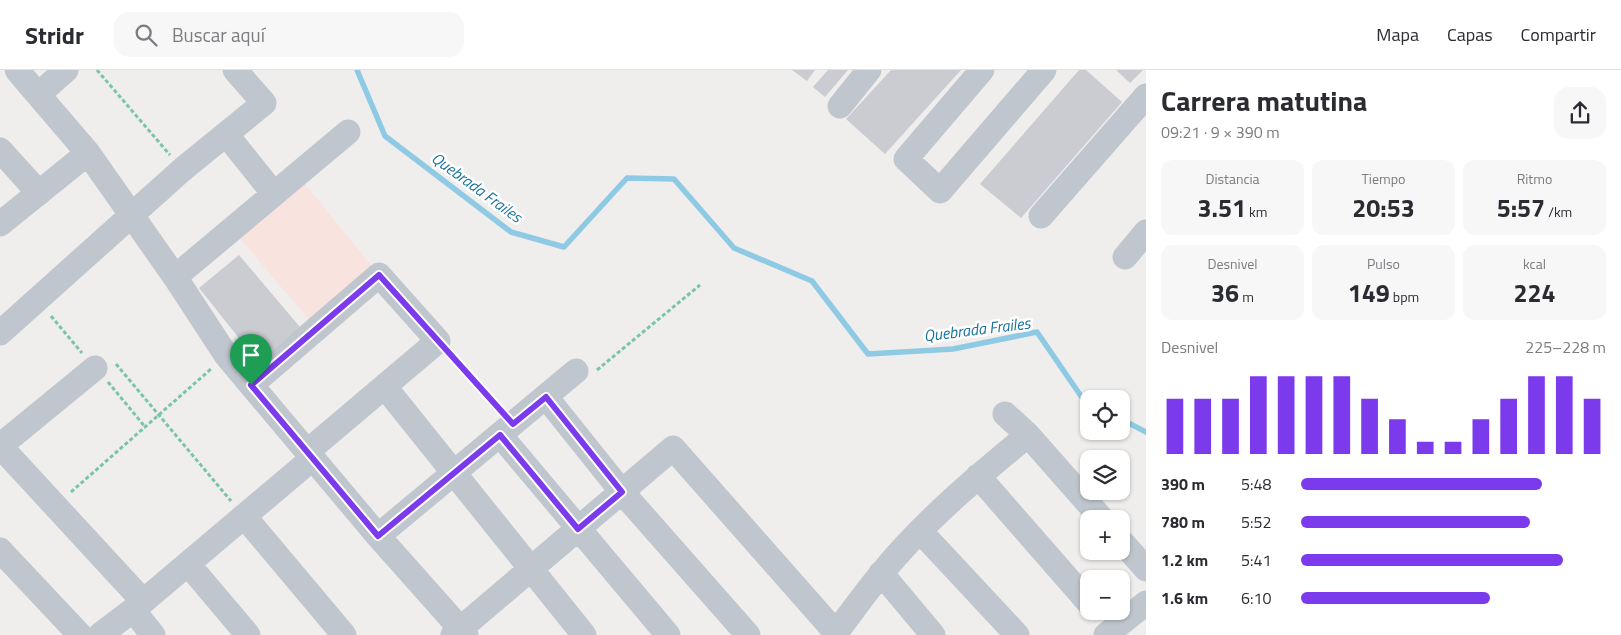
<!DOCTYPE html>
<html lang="es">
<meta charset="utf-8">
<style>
body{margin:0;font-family:"Titillium Web",sans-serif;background:#f7f7f7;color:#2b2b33;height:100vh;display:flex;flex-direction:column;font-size:19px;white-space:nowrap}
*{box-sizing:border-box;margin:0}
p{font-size:16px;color:#7c7c81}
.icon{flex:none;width:28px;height:28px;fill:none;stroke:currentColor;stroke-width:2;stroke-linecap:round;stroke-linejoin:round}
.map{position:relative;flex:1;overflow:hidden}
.panel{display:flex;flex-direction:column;background:#fff;width:475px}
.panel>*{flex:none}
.buttons{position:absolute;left:1080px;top:320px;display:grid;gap:10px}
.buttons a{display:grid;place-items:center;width:50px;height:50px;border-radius:10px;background:#fff;box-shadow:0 1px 4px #0004;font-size:25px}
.pin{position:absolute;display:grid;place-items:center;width:42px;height:42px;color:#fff;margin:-51px -21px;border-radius:50% 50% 50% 0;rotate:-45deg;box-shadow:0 0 5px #0007}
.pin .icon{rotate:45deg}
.round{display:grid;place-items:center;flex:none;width:52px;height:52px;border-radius:15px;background:#f7f7f7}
.headline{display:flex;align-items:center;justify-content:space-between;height:85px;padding:0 15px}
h1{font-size:28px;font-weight:700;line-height:38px}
.metrics{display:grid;grid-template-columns:repeat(3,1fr);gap:8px;height:85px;padding:5px 15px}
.metrics div{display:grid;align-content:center;border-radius:12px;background:#f7f7f7;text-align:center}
.metrics b{font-size:25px;font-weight:700}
.metrics small{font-size:14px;font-weight:400}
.metrics p{font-size:14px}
.chart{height:140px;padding:10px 15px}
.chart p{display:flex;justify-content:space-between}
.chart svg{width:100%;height:90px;margin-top:5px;stroke:#7c3aed;stroke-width:6}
ul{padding:0 15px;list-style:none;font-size:16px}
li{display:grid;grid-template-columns:80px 60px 1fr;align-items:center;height:38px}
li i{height:12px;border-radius:6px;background:#7c3aed}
header{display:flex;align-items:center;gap:30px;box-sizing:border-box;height:70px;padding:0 25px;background:#fff;border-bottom:1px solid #e1e1e2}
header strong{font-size:24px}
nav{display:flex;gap:28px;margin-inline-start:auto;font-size:18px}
.search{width:350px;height:45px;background:#f7f7f7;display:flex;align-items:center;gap:12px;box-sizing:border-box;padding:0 18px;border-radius:15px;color:#7c7c81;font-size:19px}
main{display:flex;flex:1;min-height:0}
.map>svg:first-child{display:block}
.medical{fill:#f8e3df}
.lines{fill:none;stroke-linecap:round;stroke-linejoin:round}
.stream{stroke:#8fcae4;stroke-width:5.5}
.building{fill:#caccd2}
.path{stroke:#79c5a7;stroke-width:3;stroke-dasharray:4 2.5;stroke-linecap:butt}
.minor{stroke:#bfc6ce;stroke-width:25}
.route-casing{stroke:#fff;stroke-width:10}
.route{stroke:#7c3aed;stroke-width:6}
.labels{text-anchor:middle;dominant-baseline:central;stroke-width:5;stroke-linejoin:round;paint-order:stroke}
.water-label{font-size:16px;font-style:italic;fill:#18739b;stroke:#fff}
</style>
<header>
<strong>Stridr</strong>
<div class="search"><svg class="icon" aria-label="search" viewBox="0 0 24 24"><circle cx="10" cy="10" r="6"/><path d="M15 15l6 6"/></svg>Buscar aquí</div>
<nav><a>Mapa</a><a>Capas</a><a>Compartir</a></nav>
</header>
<main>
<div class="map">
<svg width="1146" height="565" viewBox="0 0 1146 565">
<rect width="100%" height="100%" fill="#f0eded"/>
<path class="medical" d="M297 104 379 205 317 259 232 159Z"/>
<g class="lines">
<path class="stream" d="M357 0 385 66 511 162 564 177 627 108 674 109 734 178 812 211 868 284 953 279 1037 262 1083 329 1089 332
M1121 349 1146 362"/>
</g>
<path class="building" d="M792 0H815L807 11Z
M828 0H848L825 27 813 17Z
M891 0H961L885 84 846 49Z
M1079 0H1086L1122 32 1021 148 980 114Z
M1116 0H1143L1130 13Z
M239 185 300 257 258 292 199 218Z"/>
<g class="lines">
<path class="path" d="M97 0 170 85
M51 246 82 283
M452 286 500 339
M116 294 231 431
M597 300 700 215
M108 312 146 358
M71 422 211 299"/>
<path class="minor" d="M17 0 88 83 175 207 226 285 378 466 466 565
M982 0 906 89 940 121 1044 0
M39 24 66 0
M840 36 869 0
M226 64 274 124
M0 80 39 123
M1041 146 1146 26
M0 154 88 83
M1125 187 1146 162
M175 207 348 62
M0 263 183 99 264 33 235 0
M251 315 379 205 438 271 308 381
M385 317 584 565
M546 327 622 422 748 565
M1005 344 1028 365 1102 449
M500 365 668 565
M0 376 143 531
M0 376 95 298
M978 406 1089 533
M244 446 344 565
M921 462 1017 565
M378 466 576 301
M1121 471 1146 499
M0 480 80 565
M188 494 248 565
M881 503 933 565
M133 540 153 565
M100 565 133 540 313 388
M453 565 673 378 838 565
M834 565C850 545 864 524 881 504 923 452 977 407 1028 365
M1106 565 1146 533"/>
</g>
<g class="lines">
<g class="route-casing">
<path id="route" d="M379 205 513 354 546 327 622 422 578 459 500 365 378 466 251 315Z"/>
</g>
<use href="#route" class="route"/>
</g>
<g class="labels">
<g class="water-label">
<text transform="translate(477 117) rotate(36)">Quebrada Frailes</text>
<text transform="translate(977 259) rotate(-7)">Quebrada Frailes</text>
</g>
</g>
</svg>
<div class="buttons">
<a><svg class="icon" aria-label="locate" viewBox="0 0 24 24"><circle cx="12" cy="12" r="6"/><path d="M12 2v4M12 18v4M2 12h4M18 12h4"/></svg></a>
<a><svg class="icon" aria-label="layers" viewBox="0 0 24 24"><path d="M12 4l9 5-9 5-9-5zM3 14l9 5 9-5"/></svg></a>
<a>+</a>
<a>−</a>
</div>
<div class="pin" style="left:251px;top:315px;background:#1e9e55"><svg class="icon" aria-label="arrive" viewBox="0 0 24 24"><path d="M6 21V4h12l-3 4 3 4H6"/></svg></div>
</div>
<section class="panel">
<div class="headline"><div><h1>Carrera matutina</h1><p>09:21 · 9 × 390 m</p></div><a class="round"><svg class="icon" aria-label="share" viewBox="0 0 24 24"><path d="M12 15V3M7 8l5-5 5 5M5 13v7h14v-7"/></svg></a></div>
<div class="metrics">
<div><p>Distancia</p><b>3.51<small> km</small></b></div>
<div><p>Tiempo</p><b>20:53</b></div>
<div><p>Ritmo</p><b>5:57<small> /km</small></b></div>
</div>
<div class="metrics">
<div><p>Desnivel</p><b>36<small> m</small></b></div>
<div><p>Pulso</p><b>149<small> bpm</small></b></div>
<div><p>kcal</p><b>224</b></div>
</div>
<div class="chart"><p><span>Desnivel</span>225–228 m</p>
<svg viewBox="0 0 160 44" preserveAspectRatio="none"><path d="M5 44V17M15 44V17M25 44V17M35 44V6M45 44V6M55 44V6M65 44V6M75 44V17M85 44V27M95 44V38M105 44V38M115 44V27M125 44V17M135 44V6M145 44V6M155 44V17"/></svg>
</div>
<ul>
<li><b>390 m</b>5:48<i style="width:79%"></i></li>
<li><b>780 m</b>5:52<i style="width:75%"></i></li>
<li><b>1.2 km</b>5:41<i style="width:86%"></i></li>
<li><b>1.6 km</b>6:10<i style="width:62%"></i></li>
</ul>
</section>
</main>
